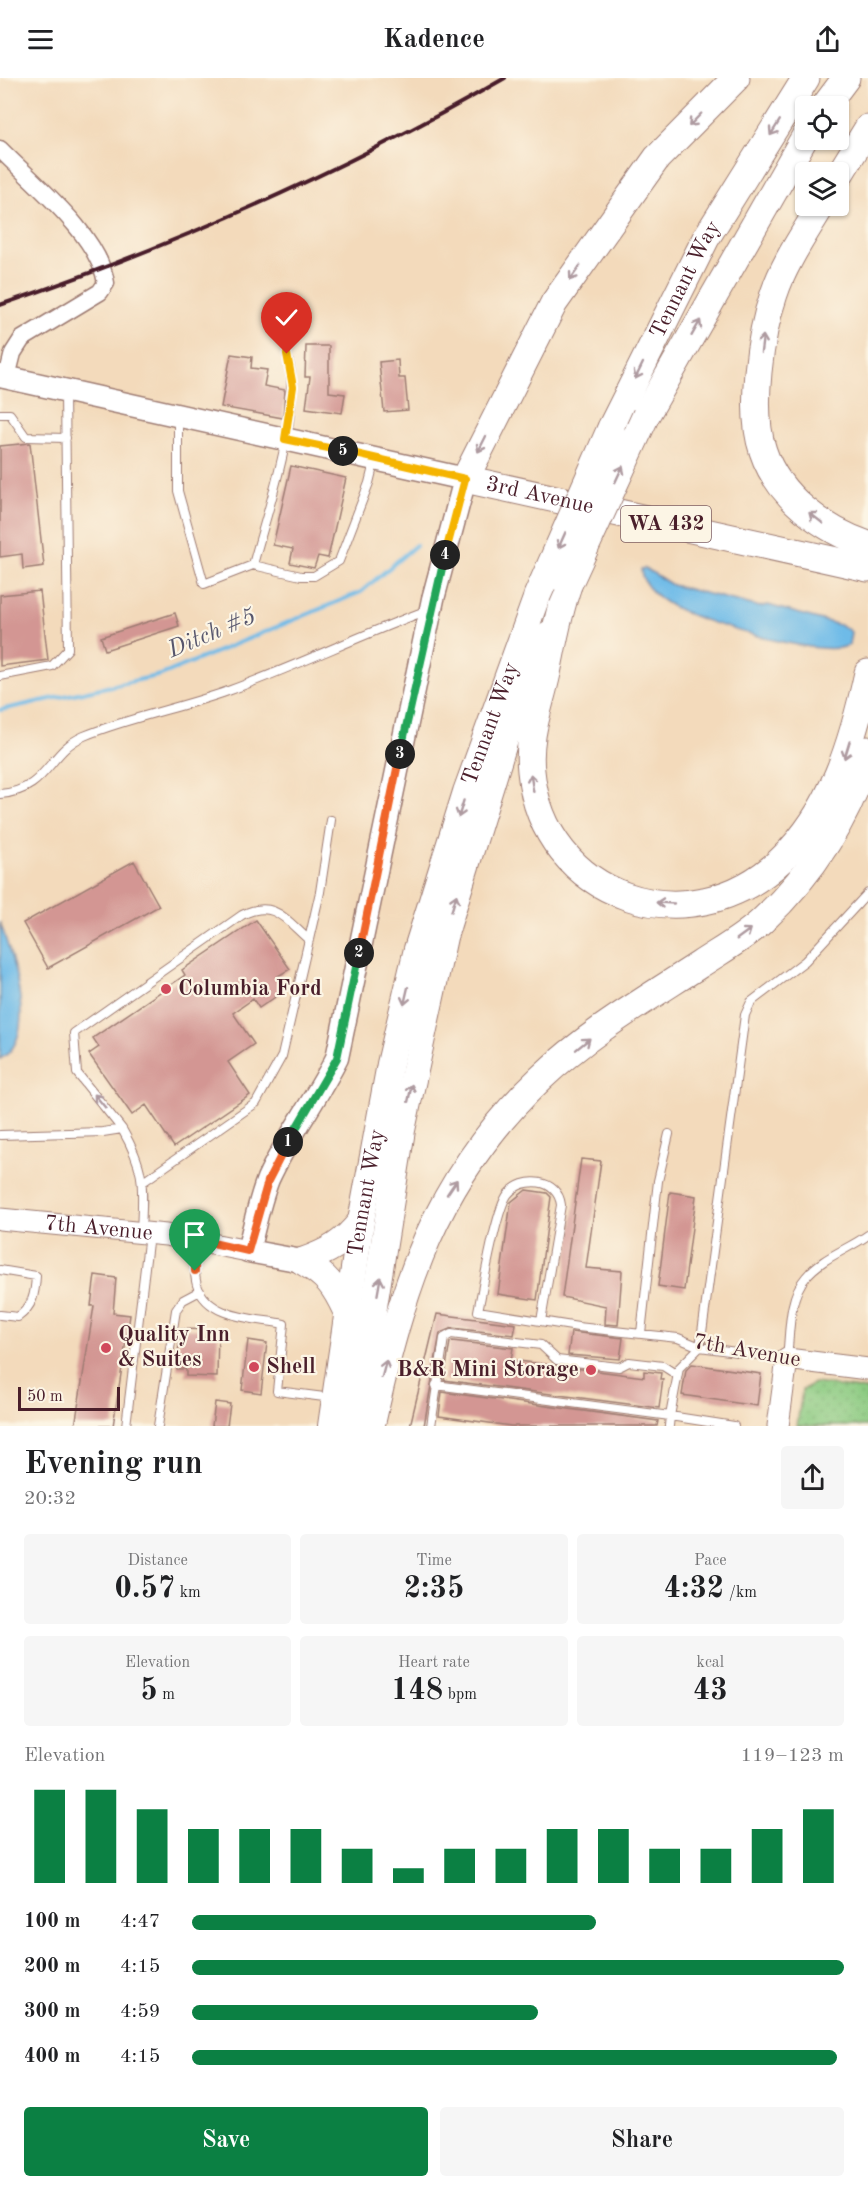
<!DOCTYPE html>
<meta charset="utf-8">
<style>
body{margin:0;font-family:"Old Standard TT",serif;background:#f6f6f6;color:#202124;height:100vh;display:flex;flex-direction:column;font-size:22px;white-space:nowrap}
*{box-sizing:border-box;margin:0}
p{font-size:20px;color:#757577}
.icon{flex:none;width:33px;height:33px;fill:none;stroke:currentColor;stroke-width:2;stroke-linecap:round;stroke-linejoin:round}
.map{position:relative;height:1348px;overflow:hidden}
.details{display:flex;flex-direction:column;background:#fff;flex:1}
.details>*{flex:none}
.controls{position:absolute;left:795px;top:18px;display:grid;gap:12px}
.controls a{display:grid;place-items:center;width:54px;height:54px;border-radius:6px;background:#fff;box-shadow:0 2px 4px #0004;font-size:30px}
.scale{position:absolute;left:18px;bottom:15px;width:102px;box-sizing:border-box;padding-left:6px;border:3px solid #4a1f2b;border-top:0;font-size:16px;line-height:21px;white-space:nowrap;color:#4a1f2b;-webkit-text-stroke:4px #fcf5e5;paint-order:stroke}
.pin{position:absolute;display:grid;place-items:center;width:51px;height:51px;color:#fff;margin:-62px -26px;border-radius:50% 50% 50% 0;rotate:-45deg;box-shadow:0 0 6px #0007}
.pin .icon{rotate:45deg}
.km{position:absolute;width:30px;height:30px;margin:-15px;border-radius:50%;background:#222;color:#fff;font-size:16px;line-height:30px;text-align:center}
.round{display:grid;place-items:center;flex:none;width:63px;height:63px;border-radius:6px;background:#f6f6f6}
.summary{display:flex;align-items:center;justify-content:space-between;height:102px;padding:0 24px}
h1{font-size:33px;font-weight:700;line-height:45px}
.stats{display:grid;grid-template-columns:repeat(3,1fr);gap:9px;height:102px;padding:6px 24px}
.stats div{display:grid;align-content:center;border-radius:6px;background:#f6f6f6;text-align:center}
.stats b{font-size:30px;font-weight:700}
.stats small{font-size:16px;font-weight:400}
.stats p{font-size:16px}
.chart{height:168px;padding:12px 24px}
.chart p{display:flex;justify-content:space-between}
.chart svg{width:100%;height:108px;margin-top:6px;stroke:#0b8043;stroke-width:6}
.button{display:flex;gap:12px;margin-top:auto;padding:12px 24px}
.button a{flex:1;height:69px;border-radius:6px;background:#0b8043;color:#fff;font-size:24px;font-weight:700;line-height:69px;text-align:center}
.button a+a{background:#f6f6f6;color:#202124}
ul{padding:0 24px;list-style:none;font-size:20px}
li{display:grid;grid-template-columns:96px 72px 1fr;align-items:center;height:45px}
li i{height:15px;border-radius:8px;background:#0b8043}
header{display:flex;justify-content:space-between;align-items:center;height:78px;padding:0 24px;background:#fff;font-size:27px;font-weight:700}
.map>svg:first-child{display:block}
.grass{fill:url(#grass-dots);stroke:#6b7556;stroke-width:1.5}
.water{fill:#6ebbe8;stroke:#5c6d8a;stroke-width:1.5}
.lines{fill:none;stroke-linecap:round;stroke-linejoin:round}
.stream{stroke:#6ebbe8;stroke-width:4}
.building{fill:#d39693}
.service-casing{stroke:#9e7c73;stroke-width:10}
.minor-casing{stroke:#9e7c73;stroke-width:19}
.tertiary-casing{stroke:#9e7c73;stroke-width:23}
.secondary-casing{stroke:#9e7c73;stroke-width:25}
.primary-casing{stroke:#9e7c73;stroke-width:28}
.trunk-casing{stroke:#9e7c73;stroke-width:29}
.service{stroke:#fff;stroke-width:8}
.minor{stroke:#fff;stroke-width:16}
.tertiary{stroke:#fff;stroke-width:21}
.secondary{stroke:#fff;stroke-width:22}
.primary{stroke:#fff;stroke-width:26}
.trunk{stroke:#fff;stroke-width:27}
.rail{stroke:#4a1f2b;stroke-width:4}
.trunk-bridge-casing{stroke:#9e7c73;stroke-width:29;stroke-linecap:butt}
.trunk-bridge{stroke:#fff;stroke-width:27}
.oneway{stroke:#ae9aa0}
.split-1-casing{stroke:#fff;stroke-width:12}
.split-2-casing{stroke:#fff;stroke-width:12}
.split-3-casing{stroke:#fff;stroke-width:12}
.split-4-casing{stroke:#fff;stroke-width:12}
.split-5-casing{stroke:#fff;stroke-width:12}
.split-6-casing{stroke:#fff;stroke-width:12}
.split-1{stroke:#f0652b;stroke-width:8}
.split-2{stroke:#22a559;stroke-width:8}
.split-3{stroke:#f0652b;stroke-width:8}
.split-4{stroke:#22a559;stroke-width:8}
.split-5{stroke:#f5b400;stroke-width:8}
.split-6{stroke:#f5b400;stroke-width:8}
.poi-dot{fill:#d1495b;stroke:#fcf5e5;stroke-width:2}
.labels{text-anchor:middle;dominant-baseline:central;stroke-width:4.5;stroke-linejoin:round;paint-order:stroke}
.shield{fill:#fcf5e5;stroke:#7f5f63;stroke-width:1.5}
.shield-label{font-size:21px;font-weight:bold;fill:#4a1f2b}
.street-label{font-size:22px;fill:#4a1f2b;stroke:#fcf5e5}
.poi-label{font-size:22px;font-weight:bold;fill:#4a1f2b;stroke:#fcf5e5;text-anchor:start}
.water-label{font-size:24px;font-style:italic;fill:#57566d;stroke:#fcf5e5}
</style>
<header><svg class="icon" aria-label="menu" viewBox="0 0 24 24"><path d="M4 6h16M4 12h16M4 18h16"/></svg>Kadence<svg class="icon" aria-label="share" viewBox="0 0 24 24"><path d="M12 15V3M7 8l5-5 5 5M5 13v7h14v-7"/></svg></header>
<div class="map">
<svg width="868" height="1348" viewBox="0 0 868 1348">
<defs>
<pattern id="grass-dots" width="8" height="8" patternUnits="userSpaceOnUse" patternTransform="scale(1.5)"><rect width="8" height="8" fill="#8ccb82"/><path d="M2 2h.1M6 6h.1" fill="none" stroke="#7aae70" stroke-width="1.8" stroke-linecap="round"/></pattern>
</defs>
<rect width="100%" height="100%" fill="#fcf5e5"/>
<filter id="ink" filterUnits="userSpaceOnUse"><feTurbulence type="fractalNoise" baseFrequency=".0167" numOctaves="2"/><feDisplacementMap in="SourceGraphic" scale="12" xChannelSelector="R" yChannelSelector="G"/><feConvolveMatrix kernelMatrix="1 2 1 2 8 2 1 2 1" color-interpolation-filters="sRGB"/></filter>
<filter id="wash" filterUnits="userSpaceOnUse"><feTurbulence type="fractalNoise" baseFrequency=".008" numOctaves="4" result="noise"/><feDisplacementMap in="SourceGraphic" scale="24" xChannelSelector="R" yChannelSelector="G"/><feGaussianBlur stdDeviation="1.35" result="paint"/><feColorMatrix in="noise" values="0 0 0 0 0 0 0 0 0 0 0 0 0 0 0 0 0 1.4 0 .05"/><feComposite in="paint" operator="in"/></filter>
<g filter="url(#wash)">
<rect width="100%" height="100%" fill="#f3dabb"/>
<path class="grass" d="M814 1305 868 1312V1348H797L802 1312Z"/>
<path class="water" d="M645 490 672 507 760 529 768 527 843 548 851 554 849 567C824 581 707 546 680 532 664 525 641 509 641 491Z
M0 844C11 876 41 960 0 981Z"/>
<g class="lines">
<path class="stream" d="M0 632 161 597 361 514 416 467"/>
</g>
<g id="blocks">
<path class="building" d="M306 268H329V314L345 316 342 335 306 330 310 299H305Z
M231 276 252 279 251 290 267 292 264 308 285 312 283 340 221 329Z
M398 282 399 300H405L408 332 384 334 379 284Z
M30 365 44 488 23 491 22 476 0 479V368Z
M291 388 346 400 328 480 318 478 314 490 290 485 293 471 273 467Z
M40 513 48 582 0 588V517Z
M175 535 179 548 105 572 101 559Z
M134 783 159 828 48 890 23 845Z
M256 842 290 891 278 898 287 911 259 930 253 921 233 935 254 966 228 984 250 1017 174 1069 146 1027 132 1037 89 976 99 969 93 960 185 897 182 892Z
M581 1081 601 1083 586 1190 622 1193 618 1247 605 1246 606 1228 562 1219Z
M526 1112 547 1115 551 1119 537 1222 498 1216 511 1124Z
M670 1114 696 1118 684 1212 658 1208Z
M95 1197 116 1200 113 1235 130 1237 113 1348H75L94 1228H91Z
M437 1236 516 1246 514 1257 452 1250 440 1255 424 1348H410Z
M180 1251 218 1252 217 1299 186 1298V1291H177Z
M571 1254 623 1260 620 1281 568 1277Z
M248 1262 267 1265 261 1315 242 1312Z
M452 1263 513 1270 511 1282 644 1299V1293L661 1295 660 1301H663L659 1330 444 1302 450 1264Z
M692 1286 761 1296 757 1328 682 1317 686 1292Z
M442 1314 658 1343 657 1348H511L439 1338Z
M215 1324 230 1326 227 1348H212Z"/>
</g>
</g>
<g filter="url(#ink)">
<use href="#blocks" fill-opacity="0" stroke="#9e7c73" stroke-width="1.5"/>
<g class="lines">
<g class="service-casing">
<path id="service" d="M0 336H10L26 359 66 360
M178 339V413L204 506 253 487 301 498H314L339 483 369 405 375 381
M253 487C268 429 304 332 287 276
M0 598 52 588 68 571 65 315
M0 716C49 712 47 674 84 658 130 639 181 630 228 613 295 589 360 557 428 532
M122 1051 77 995 74 955 242 837C274 821 285 841 309 862
M0 1057 103 1054 122 1051C146 1093 143 1107 141 1154
M143 1104 256 1025 282 978 320 814 331 742
M195 1164C195 1178 193 1194 197 1207 208 1241 254 1240 284 1246L277 1313 332 1320
M0 1192 36 1198C35 1216 33 1228 18 1239L0 1237
M541 1243 561 1127C558 1101 524 1097 508 1116 496 1130 483 1210 478 1233L578 1249 678 1260 700 1269 787 1281C790 1256 788 1219 806 1199 821 1180 849 1171 868 1157
M641 1255 658 1103 669 1056
M436 1307 670 1338 669 1348
M126 1348 149 1156
M158 1348 176 1232 183 1222 200 1213
M431 1348 444 1260 451 1256 541 1267 557 1282 619 1289 629 1284 663 1288 677 1297
M734 1348 670 1338 679 1290 700 1269 745 937 751 924 805 883 868 815"/>
</g>
<g class="minor-casing">
<path id="minor" d="M0 71C34 106 99 157 106 205L100 214 22 261 13 275 7 299"/>
</g>
<g class="tertiary-casing">
<g id="tertiary">
<path id="s1" d="M0 1141 166 1157 248 1173"/>
<path d="M778 1348 787 1281 868 1291"/>
</g>
</g>
<g class="secondary-casing">
<path id="secondary" d="M0 298 465 401 433 521 337 980C316 1022 287 1059 268 1101 259 1124 254 1150 248 1173L302 1183"/>
</g>
<g class="primary-casing">
<g id="primary">
<path d="M302 1183C328 1174 344 1165 361 1143"/>
<path d="M302 1183C327 1198 334 1207 346 1233"/>
<path id="s2" d="M331 1348 361 1143 390 986 417 871 466 714 537 518"/>
<path d="M355 1348 402 1052 444 859 512 639 549 556"/>
</g>
</g>
<g class="trunk-casing">
<g id="trunk">
<path id="s3" d="M736 0 657 80 554 225 465 401 868 490"/>
<path d="M825 28 846 0"/>
<path d="M838 99 868 50"/>
<path d="M821 128C805 155 784 185 774 216 760 256 749 332 763 373 778 419 824 452 868 467"/>
<path d="M646 337 806 57"/>
<path id="s4" d="M611 350 706 160 806 0"/>
<path d="M568 507C558 536 553 565 547 595 540 628 527 658 531 693 543 821 690 869 781 782 833 733 853 663 868 595"/>
<path d="M371 1348C402 1210 434 1101 541 1000 587 956 645 922 699 887 720 873 744 860 762 843 811 797 851 737 868 672"/>
</g>
</g>
<use href="#service" class="service"/>
<use href="#minor" class="minor"/>
<use href="#tertiary" class="tertiary"/>
<use href="#secondary" class="secondary"/>
<use href="#primary" class="primary"/>
<use href="#trunk" class="trunk"/>
<path class="rail" d="M0 227C176 167 344 93 505 0"/>
<g class="trunk-bridge-casing">
<path id="trunk-bridge" d="M568 507 646 337
M537 518 611 350"/>
</g>
<use href="#trunk-bridge" class="trunk-bridge"/>
</g>
<defs><path id="oneway-shaft" d="M-6 0H5M1.5-3L5.5 0L1.5 3" fill="none" stroke-width="1.6" stroke-linecap="round" stroke-linejoin="round" transform="scale(1.5)"/></defs>
<g class="oneway">
<use href="#oneway-shaft" transform="translate(695 42) rotate(134)"/>
<use href="#oneway-shaft" transform="translate(775 50) rotate(122)"/>
<use href="#oneway-shaft" transform="translate(575 195) rotate(125)"/>
<use href="#oneway-shaft" transform="translate(696 250) rotate(-60)"/>
<use href="#oneway-shaft" transform="translate(762 266) rotate(-83)"/>
<use href="#oneway-shaft" transform="translate(639 293) rotate(116)"/>
<use href="#oneway-shaft" transform="translate(482 366) rotate(117)"/>
<use href="#oneway-shaft" transform="translate(619 396) rotate(-65)"/>
<use href="#oneway-shaft" transform="translate(816 440) rotate(-142)"/>
<use href="#oneway-shaft" transform="translate(562 462) rotate(114)"/>
<use href="#oneway-shaft" transform="translate(847 672) rotate(107)"/>
<use href="#oneway-shaft" transform="translate(532 705) rotate(-99)"/>
<use href="#oneway-shaft" transform="translate(461 731) rotate(107)"/>
<use href="#oneway-shaft" transform="translate(454 825) rotate(-73)"/>
<use href="#oneway-shaft" transform="translate(665 825) rotate(-177)"/>
<use href="#oneway-shaft" transform="translate(744 856) rotate(-36)"/>
<use href="#oneway-shaft" transform="translate(406 918) rotate(103)"/>
<use href="#oneway-shaft" transform="translate(583 966) rotate(-39)"/>
<use href="#oneway-shaft" transform="translate(410 1015) rotate(-78)"/>
<use href="#oneway-shaft" transform="translate(100 1023) rotate(-129)"/>
<use href="#oneway-shaft" transform="translate(452 1109) rotate(-56)"/>
<use href="#oneway-shaft" transform="translate(379 1208) rotate(-80)"/>
<use href="#oneway-shaft" transform="translate(384 1291) rotate(-75)"/>
</g>
</g>
<g class="lines" filter="url(#ink)">
<g class="split-1-casing">
<path id="split-1" d="M195 1193V1161L248 1173 268 1103 288 1064"/>
</g>
<g class="split-2-casing">
<path id="split-2" d="M288 1064 337 980 359 875"/>
</g>
<g class="split-3-casing">
<path id="split-3" d="M359 875 400 676"/>
</g>
<g class="split-4-casing">
<path id="split-4" d="M400 676 445 477"/>
</g>
<g class="split-5-casing">
<path id="split-5" d="M343 373 465 401 445 477"/>
</g>
<g class="split-6-casing">
<path id="split-6" d="M287 276 293 309 285 361 343 373"/>
</g>
<use href="#split-1" class="split-1"/>
<use href="#split-2" class="split-2"/>
<use href="#split-3" class="split-3"/>
<use href="#split-4" class="split-4"/>
<use href="#split-5" class="split-5"/>
<use href="#split-6" class="split-6"/>
</g>
<g class="poi-dot">
<circle cx="166" cy="911" r="6"/>
<circle cx="106" cy="1270" r="6"/>
<circle cx="254" cy="1289" r="6"/>
<circle cx="591" cy="1292" r="6"/>
</g>
<g class="labels">
<rect class="shield" x="621" y="428" width="90" height="36" rx="4.5"/>
<g class="shield-label">
<text x="666" y="446">WA 432</text>
</g>
<g class="street-label">
<text stroke="none"><textPath href="#s4" startOffset="166">Tennant Way</textPath></text>
<text stroke="none"><textPath href="#s3" startOffset="564">3rd Avenue</textPath></text>
<text stroke="none"><textPath href="#s2" startOffset="722">Tennant Way</textPath></text>
<text stroke="none"><textPath href="#s2" startOffset="236">Tennant Way</textPath></text>
<text stroke="none"><textPath href="#s1" startOffset="99">7th Avenue</textPath></text>
<text transform="translate(747 1273) rotate(10)">7th Avenue</text>
</g>
<g class="poi-label">
<text x="178" y="911">Columbia Ford</text>
<text x="118" y="1257">Quality Inn<tspan x="118" dy="25">&amp; Suites</tspan></text>
<text x="266" y="1289">Shell</text>
<text x="579" y="1292" text-anchor="end">B&amp;R Mini Storage</text>
</g>
<g class="water-label">
<text transform="translate(212 556) rotate(-23)">Ditch #5</text>
</g>
</g>
</svg>
<div class="controls">
<a><svg class="icon" aria-label="locate" viewBox="0 0 24 24"><circle cx="12" cy="12" r="6"/><path d="M12 2v4M12 18v4M2 12h4M18 12h4"/></svg></a>
<a><svg class="icon" aria-label="layers" viewBox="0 0 24 24"><path d="M12 4l9 5-9 5-9-5zM3 14l9 5 9-5"/></svg></a>
</div>
<div class="scale">50 m</div>
<div class="pin" style="left:195px;top:1193px;background:#1e9e55"><svg class="icon" aria-label="arrive" viewBox="0 0 24 24"><path d="M6 21V4h12l-3 4 3 4H6"/></svg></div>
<div class="pin" style="left:287px;top:276px;background:#d93025"><svg class="icon" aria-label="check" viewBox="0 0 24 24"><path d="M5 12l5 5 9-10"/></svg></div>
<b class="km" style="left:288px;top:1064px">1</b>
<b class="km" style="left:359px;top:875px">2</b>
<b class="km" style="left:400px;top:676px">3</b>
<b class="km" style="left:445px;top:477px">4</b>
<b class="km" style="left:343px;top:373px">5</b>
</div>
<section class="details">
<div class="summary"><div><h1>Evening run</h1><p>20:32</p></div><a class="round"><svg class="icon" aria-label="share" viewBox="0 0 24 24"><path d="M12 15V3M7 8l5-5 5 5M5 13v7h14v-7"/></svg></a></div>
<div class="stats">
<div><p>Distance</p><b>0.57<small> km</small></b></div>
<div><p>Time</p><b>2:35</b></div>
<div><p>Pace</p><b>4:32<small> /km</small></b></div>
</div>
<div class="stats">
<div><p>Elevation</p><b>5<small> m</small></b></div>
<div><p>Heart rate</p><b>148<small> bpm</small></b></div>
<div><p>kcal</p><b>43</b></div>
</div>
<div class="chart"><p><span>Elevation</span>119–123 m</p>
<svg viewBox="0 0 160 44" preserveAspectRatio="none"><path d="M5 44V6M15 44V6M25 44V14M35 44V22M45 44V22M55 44V22M65 44V30M75 44V38M85 44V30M95 44V30M105 44V22M115 44V22M125 44V30M135 44V30M145 44V22M155 44V14"/></svg>
</div>
<ul>
<li><b>100 m</b>4:47<i style="width:62%"></i></li>
<li><b>200 m</b>4:15<i style="width:100%"></i></li>
<li><b>300 m</b>4:59<i style="width:53%"></i></li>
<li><b>400 m</b>4:15<i style="width:99%"></i></li>
</ul>
<div class="button"><a>Save</a><a>Share</a></div>
</section>
